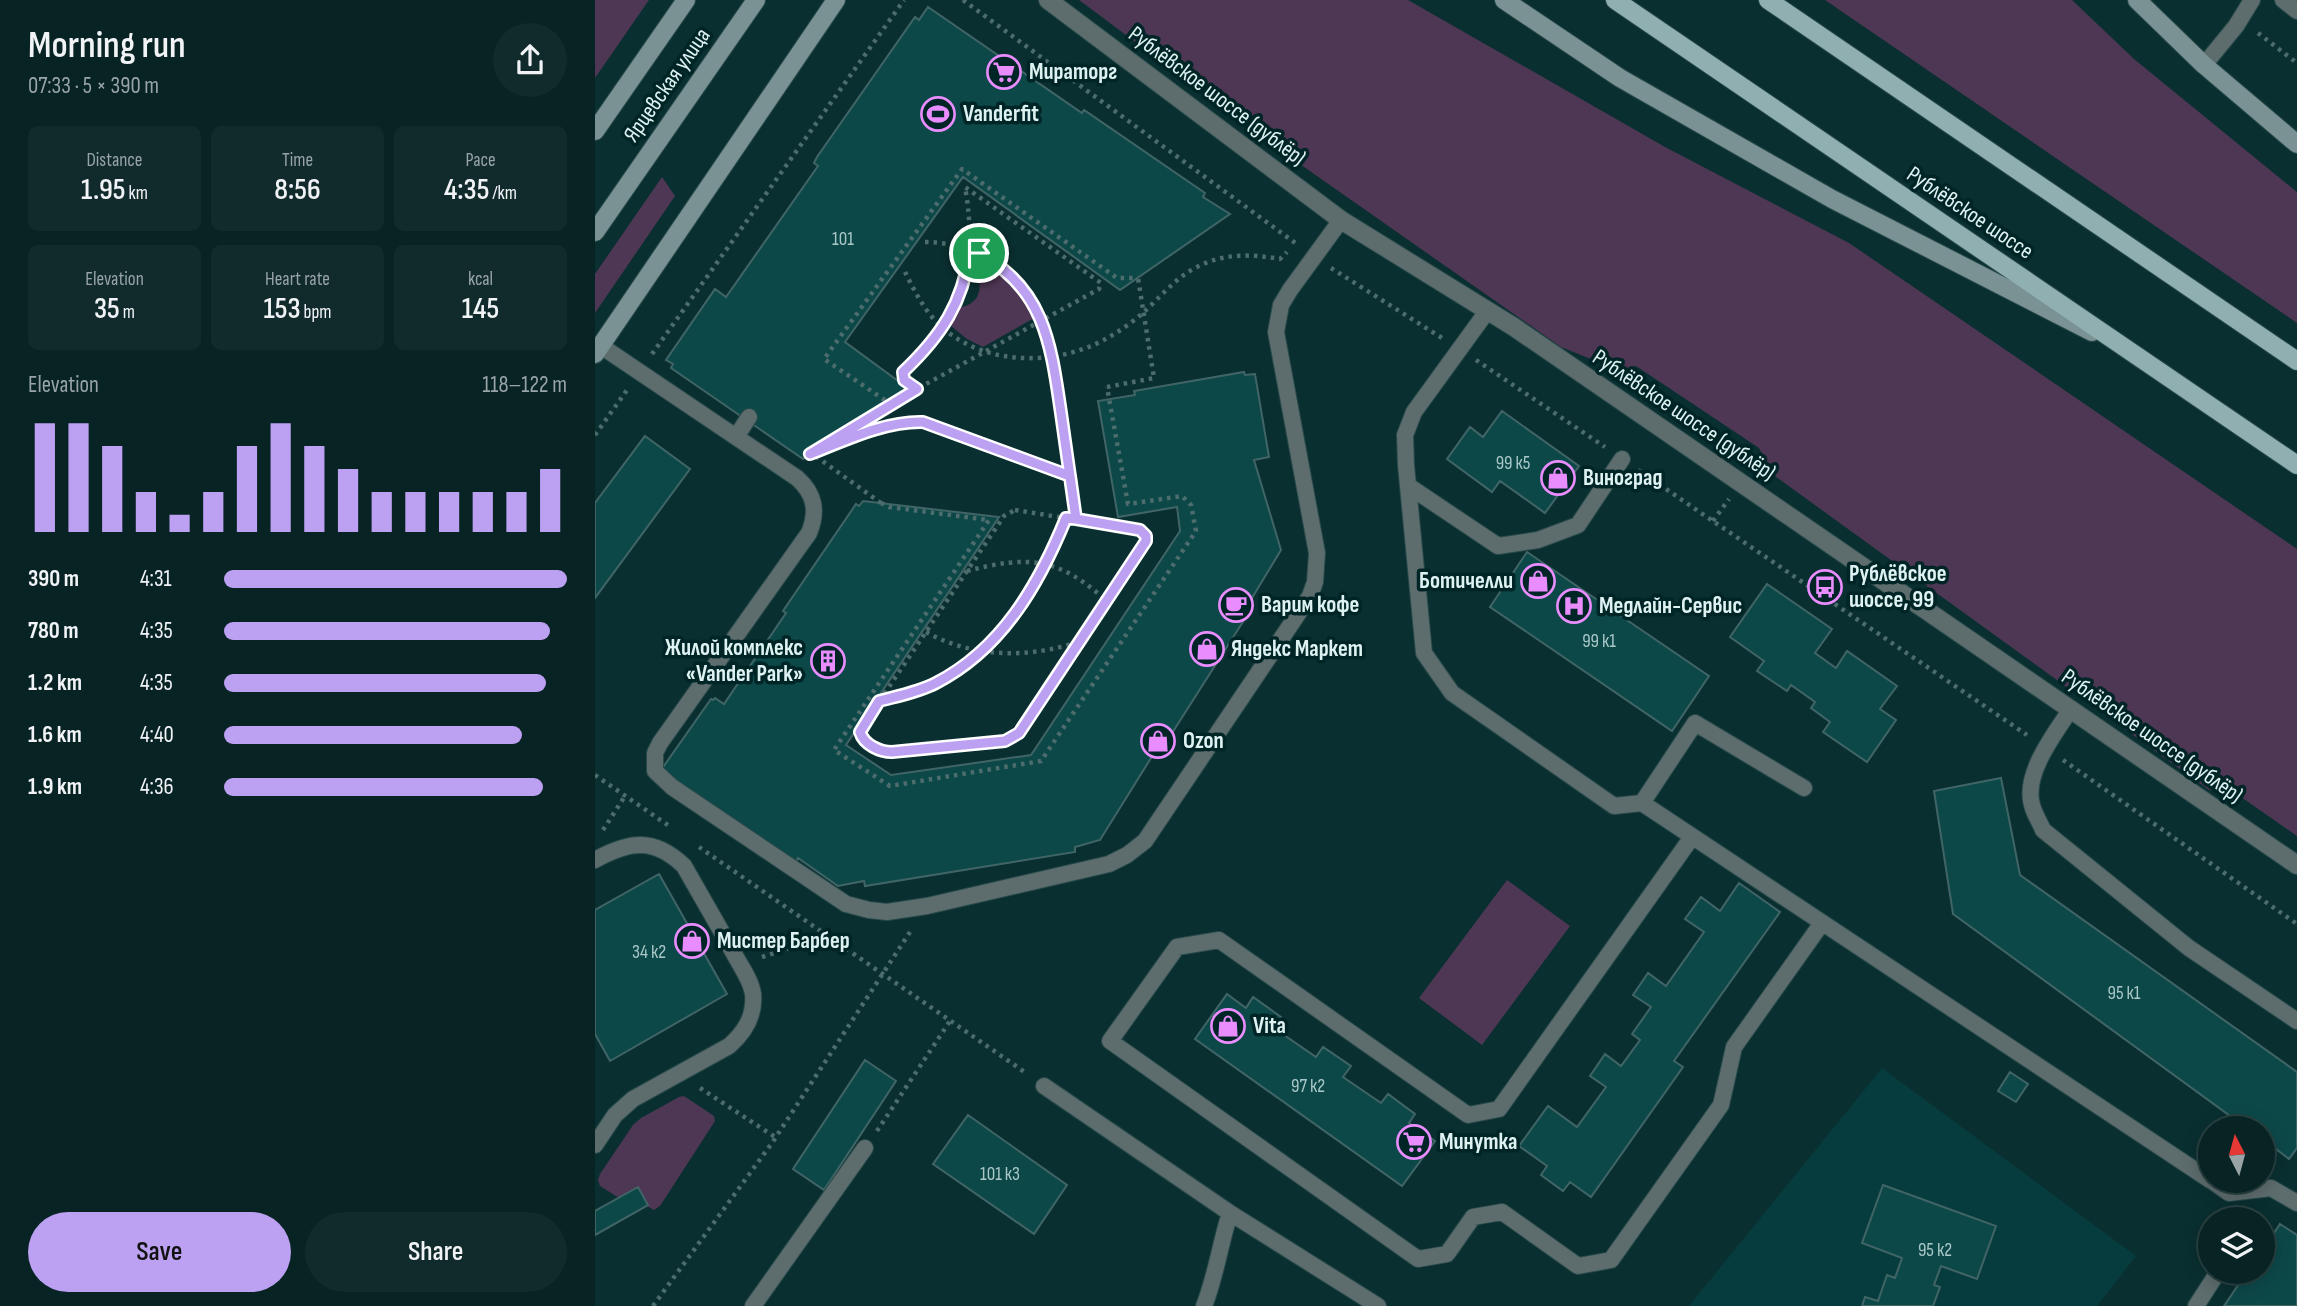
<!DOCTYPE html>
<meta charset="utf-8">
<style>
body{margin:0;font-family:"Sofia Sans Condensed",sans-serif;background:#112b2c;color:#f1f3f6;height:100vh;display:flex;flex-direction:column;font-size:26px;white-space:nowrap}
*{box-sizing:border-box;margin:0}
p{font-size:23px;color:#98a4a6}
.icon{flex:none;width:38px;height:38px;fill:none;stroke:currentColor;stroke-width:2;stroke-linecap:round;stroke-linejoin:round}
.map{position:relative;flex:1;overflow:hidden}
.side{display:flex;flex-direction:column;background:#082324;width:595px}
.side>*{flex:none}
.needle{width:46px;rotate:354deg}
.fabs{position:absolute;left:1603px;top:1116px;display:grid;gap:14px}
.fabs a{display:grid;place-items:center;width:77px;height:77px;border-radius:50%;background:#082324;box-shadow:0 4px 18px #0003,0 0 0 2px #294041;font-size:35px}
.pin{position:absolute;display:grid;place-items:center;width:60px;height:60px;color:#fff;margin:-30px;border:4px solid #fff;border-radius:50%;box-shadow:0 2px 7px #0007}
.round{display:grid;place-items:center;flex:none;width:74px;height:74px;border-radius:37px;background:#112b2c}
.headline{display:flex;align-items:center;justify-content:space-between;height:119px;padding:0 28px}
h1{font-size:38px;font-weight:600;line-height:52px}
.stats{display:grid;grid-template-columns:repeat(3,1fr);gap:10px;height:119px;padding:7px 28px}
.stats div{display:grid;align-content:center;border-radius:10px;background:#112b2c;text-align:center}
.stats b{font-size:30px;font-weight:600}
.stats small{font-size:19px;font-weight:400}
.stats p{font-size:19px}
.chart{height:196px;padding:14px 28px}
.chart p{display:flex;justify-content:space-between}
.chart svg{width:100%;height:126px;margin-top:7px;stroke:#bca0f2;stroke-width:6}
.action{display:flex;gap:14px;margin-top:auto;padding:14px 28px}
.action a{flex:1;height:80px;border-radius:42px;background:#bca0f2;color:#111;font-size:28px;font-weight:600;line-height:80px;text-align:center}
.action a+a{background:#112b2c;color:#f1f3f6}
ul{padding:0 28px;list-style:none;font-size:23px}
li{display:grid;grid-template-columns:112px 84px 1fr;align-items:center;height:52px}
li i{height:18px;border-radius:9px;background:#bca0f2}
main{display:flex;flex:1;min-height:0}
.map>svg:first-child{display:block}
.built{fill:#073c3e}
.green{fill:#4e3754}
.building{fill:#0d4849;stroke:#416566;stroke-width:2}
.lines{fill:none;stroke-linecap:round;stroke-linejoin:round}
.lane-casing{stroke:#284a4b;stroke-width:18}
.street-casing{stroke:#284a4b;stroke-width:20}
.secondary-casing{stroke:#284a4b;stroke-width:20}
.primary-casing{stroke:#284a4b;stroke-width:20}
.path{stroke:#4c6c6d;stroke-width:4.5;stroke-dasharray:3.5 5;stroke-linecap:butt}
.lane{stroke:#5d6c6d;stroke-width:16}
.street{stroke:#5d6c6d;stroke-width:18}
.secondary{stroke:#7a9293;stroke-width:18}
.primary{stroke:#90afb0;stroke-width:18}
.path-bridge{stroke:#4c6c6d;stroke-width:4.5;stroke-dasharray:3.5 5;stroke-linecap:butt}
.route-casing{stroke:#fff;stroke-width:14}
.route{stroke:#bca0f2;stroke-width:9}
.labels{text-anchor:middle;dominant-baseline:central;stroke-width:7;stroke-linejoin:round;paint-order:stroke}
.number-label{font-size:19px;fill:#aac8c8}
.poi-label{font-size:23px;font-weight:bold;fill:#def2f2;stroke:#002526;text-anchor:start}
.street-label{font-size:23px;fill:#def2f2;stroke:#002526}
</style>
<main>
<section class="side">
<div class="headline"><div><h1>Morning run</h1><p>07:33 · 5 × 390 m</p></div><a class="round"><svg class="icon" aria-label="share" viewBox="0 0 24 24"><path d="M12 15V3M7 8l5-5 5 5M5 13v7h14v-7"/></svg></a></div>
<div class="stats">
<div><p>Distance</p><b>1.95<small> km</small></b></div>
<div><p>Time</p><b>8:56</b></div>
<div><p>Pace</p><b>4:35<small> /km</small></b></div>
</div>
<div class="stats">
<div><p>Elevation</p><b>35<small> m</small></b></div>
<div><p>Heart rate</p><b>153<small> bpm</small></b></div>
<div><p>kcal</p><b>145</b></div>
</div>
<div class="chart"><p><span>Elevation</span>118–122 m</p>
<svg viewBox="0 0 160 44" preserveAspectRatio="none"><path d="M5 44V6M15 44V6M25 44V14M35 44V30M45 44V38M55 44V30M65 44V14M75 44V6M85 44V14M95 44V22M105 44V30M115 44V30M125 44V30M135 44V30M145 44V30M155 44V22"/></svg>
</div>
<ul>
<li><b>390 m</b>4:31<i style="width:100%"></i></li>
<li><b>780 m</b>4:35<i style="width:95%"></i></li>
<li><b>1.2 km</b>4:35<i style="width:94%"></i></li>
<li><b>1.6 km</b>4:40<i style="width:87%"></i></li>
<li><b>1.9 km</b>4:36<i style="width:93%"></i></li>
</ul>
<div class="action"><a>Save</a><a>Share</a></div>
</section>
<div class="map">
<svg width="1702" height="1306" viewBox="0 0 1702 1306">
<rect width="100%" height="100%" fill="#0a2f30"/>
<path class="built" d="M1287 1068 1541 1256 1502 1306H1094Z"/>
<path class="green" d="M0 0H54L0 78Z
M484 0H813L1070 147 1254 243 1702 549V836L1633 788 1614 790 1177 474 1164 448 1041 366 1023 370 966 347 692 155Z
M1230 0H1477L1539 59 1702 192V323Z
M67 177 80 196 0 313V274Z
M380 256C408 271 426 289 441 317L388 347 372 339 356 326 362 308C378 306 387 297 384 281L375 270Z
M912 880 975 926 887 1045 824 998Z
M89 1096 119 1116 120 1121 65 1206 59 1210 52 1206 53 1205 43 1188 24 1198 5 1186 3 1180 5 1174 38 1125 46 1118 84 1097Z"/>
<path class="building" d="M333 7 487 113 489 110 610 193 608 197 635 214 525 290 368 177 250 342 314 389 211 456 208 459 76 368 78 364 71 360 120 289 131 297 223 166 219 163 222 157 320 17 324 20Z
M649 372 650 375 660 374 674 457 659 460 686 550 654 603 658 606 565 752 561 750 505 840 480 847V852L270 886 269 881 243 886 203 858 201 862 66 770 116 699 118 700 120 698 129 704 191 613 188 611 261 504 264 506 268 501 404 517 251 745 296 775 436 755 585 531 582 507 523 517 503 401 540 395 539 391Z
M907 411 984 466 950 513 905 481 897 492 852 459 875 427 888 437Z
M50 436 95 469 0 598V503Z
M932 552 1114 676 1077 731 895 607Z
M1172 584 1237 629 1220 653 1241 668 1252 651 1302 686 1285 709 1301 720 1272 762 1228 732 1235 722 1216 708 1220 702 1196 685 1192 691 1162 671 1169 661 1135 637Z
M1406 778 1425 875 1702 1072V1148L1694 1159 1668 1139V1129H1653L1358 914 1339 791Z
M64 874 132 994 15 1061 0 1034V910Z
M1144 883 1185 912 1079 1061 1088 1067 996 1197 975 1182 968 1191 946 1175 952 1166 924 1146 953 1106 982 1127 1011 1087 995 1076 1010 1054 1026 1066 1045 1040 1037 1034 1056 1007 1038 995 1053 973 1071 986 1109 932 1090 919 1106 897 1125 911Z
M632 994 651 1008 658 997 686 1017 679 1028 721 1057 728 1047 756 1066 748 1077 786 1103 793 1094 820 1114 814 1123 840 1141 807 1186 600 1039Z
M270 1060 301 1081 229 1190 198 1169Z
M1415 1072 1433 1084 1421 1102 1403 1091Z
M373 1115 472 1185 439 1234 338 1164Z
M1288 1185 1401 1226 1382 1279 1346 1266 1339 1285 1345 1287 1338 1306H1267L1270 1297 1283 1301 1292 1275 1300 1278 1307 1258 1267 1243Z
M43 1187 53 1205 0 1235V1211Z
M1685 1224 1702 1235V1306H1629L1652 1272H1668V1250Z"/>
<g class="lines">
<g class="lane-casing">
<path id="lane" d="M1688 0 1702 11
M1609 65 1641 26 1657 0
M893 310 819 412 810 435 811 465 829 653 857 693 1019 806 1047 803 1100 723 1209 788
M6 346 202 478C220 494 223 511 214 533L65 743 60 753V771L77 787 251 904 274 910 292 912 332 906 514 864 532 855 550 841 715 596 720 582 722 553 681 332 686 305 695 290 746 220
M141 437 154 417
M815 487 903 546 943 540 983 525 1027 459
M1476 709C1460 733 1428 774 1437 805 1439 814 1445 822 1448 830L1594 948 1702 1021
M1047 803 1615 1180
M1097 837 904 1109 873 1115 624 940 582 947 515 1041 823 1259 852 1254 878 1217 907 1212 983 1266 1016 1260 1126 1105 1139 1047 1227 923
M0 860C34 841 59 837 89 866 105 894 121 922 137 950 144 964 156 979 158 994 160 1016 150 1032 134 1046L38 1099 20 1115 0 1145
M449 1086 635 1213 783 1306
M1617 1181 1634 1193 1676 1188 1702 1203
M158 1306 270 1148
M609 1306C621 1276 625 1244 635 1213
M1601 1306 1623 1272"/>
</g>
<g class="street-casing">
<path id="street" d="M453 0 746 220 919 327 1702 865"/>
</g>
<g class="secondary-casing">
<path id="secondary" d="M909 0 1025 78 1237 199 1497 332
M1542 0 1609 65 1702 144
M0 131 91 0
M0 232 161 0
M0 354 241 0"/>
</g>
<g class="primary-casing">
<path id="primary" d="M1020 0 1702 465
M1173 0 1702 361"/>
</g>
<path class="path" d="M368 0 703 245
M1663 33 1702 63
M330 242C400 243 443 289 457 356 461 375 463 395 466 414 471 449 476 484 481 519
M736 268 847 338
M310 272C320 292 331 314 349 329 395 368 469 366 519 334 531 327 543 318 553 308 569 293 582 277 602 267 629 253 656 254 685 259L692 252
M57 354 309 0
M881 360 1010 447
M297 405 229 359 367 169 522 278H543
M0 435 32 390
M226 450C258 437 293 421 328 422L475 476
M215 454 322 389 504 289 506 283 370 187C384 268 367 316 308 372L309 380 322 389
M1043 470 1432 735
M286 503 294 507 394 520 239 750 295 786 446 761 601 531 596 505 587 496 533 504 512 387
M420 510 545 530 551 536V541L424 733 409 741 295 753C284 751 272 745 265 736L267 727 409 516Z
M1118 521 1134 499
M372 571C435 555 463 557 513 602
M331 632C378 658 435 659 485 641
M285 701C303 696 324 692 341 683 408 647 444 585 471 518
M1468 760 1702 924
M0 775 77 828
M8 830 30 796
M104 847 431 1073
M167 957 232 936
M105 1088 180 1137
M282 1131 355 1021
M58 1306 177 1143 315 932"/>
<use href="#lane" class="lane"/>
<use href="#street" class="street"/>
<use href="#secondary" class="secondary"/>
<use href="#primary" class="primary"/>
<path class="path-bridge" d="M512 387 559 378 543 278
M286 503 219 455 298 406"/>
</g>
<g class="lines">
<g class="route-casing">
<path id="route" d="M384 253C450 289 456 345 466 413 471 448 476 484 481 519L471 518C444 584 407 649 341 683 324 692 303 696 284 701L265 732C269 745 285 752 297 752L410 741 424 733 551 541V536L545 530 481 519 475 476 328 422C290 421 251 440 215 454L322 389 309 380 308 372C346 336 369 302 375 249L384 253"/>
</g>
<use href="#route" class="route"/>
</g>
<defs>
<g id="supermarket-ring" transform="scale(1.75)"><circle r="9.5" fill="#002526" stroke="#e98dfe" stroke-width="1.5"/><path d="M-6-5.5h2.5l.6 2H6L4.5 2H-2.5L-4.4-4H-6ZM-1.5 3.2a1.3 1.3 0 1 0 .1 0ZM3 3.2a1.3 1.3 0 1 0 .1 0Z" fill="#e98dfe"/></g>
<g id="stadium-ring" transform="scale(1.75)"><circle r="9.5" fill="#002526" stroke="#e98dfe" stroke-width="1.5"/><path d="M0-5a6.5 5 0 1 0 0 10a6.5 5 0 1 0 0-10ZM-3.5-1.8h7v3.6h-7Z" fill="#e98dfe"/></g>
<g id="shop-ring" transform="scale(1.75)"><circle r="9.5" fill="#002526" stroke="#e98dfe" stroke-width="1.5"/><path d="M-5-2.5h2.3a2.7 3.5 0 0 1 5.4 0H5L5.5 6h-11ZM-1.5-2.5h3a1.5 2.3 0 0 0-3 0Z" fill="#e98dfe"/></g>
<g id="bus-ring" transform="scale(1.75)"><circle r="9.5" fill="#002526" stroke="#e98dfe" stroke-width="1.5"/><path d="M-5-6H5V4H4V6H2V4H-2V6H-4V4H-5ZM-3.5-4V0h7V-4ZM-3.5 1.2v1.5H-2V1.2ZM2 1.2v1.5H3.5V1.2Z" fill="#e98dfe"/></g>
<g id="cafe-ring" transform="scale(1.75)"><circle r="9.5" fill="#002526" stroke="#e98dfe" stroke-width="1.5"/><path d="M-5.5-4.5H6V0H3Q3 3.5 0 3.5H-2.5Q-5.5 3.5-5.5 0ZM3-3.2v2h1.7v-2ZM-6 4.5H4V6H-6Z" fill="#e98dfe"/></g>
<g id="hospital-ring" transform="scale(1.75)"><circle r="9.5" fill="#002526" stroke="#e98dfe" stroke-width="1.5"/><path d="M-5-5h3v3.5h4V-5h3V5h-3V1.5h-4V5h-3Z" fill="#e98dfe"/></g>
<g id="building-ring" transform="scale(1.75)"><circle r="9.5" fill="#002526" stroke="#e98dfe" stroke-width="1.5"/><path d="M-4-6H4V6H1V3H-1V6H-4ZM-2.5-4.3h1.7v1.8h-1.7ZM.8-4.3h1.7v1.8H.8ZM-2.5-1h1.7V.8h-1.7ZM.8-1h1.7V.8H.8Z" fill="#e98dfe"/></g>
</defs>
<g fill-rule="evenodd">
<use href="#supermarket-ring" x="409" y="72"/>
<use href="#stadium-ring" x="343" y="114"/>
<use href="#shop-ring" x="963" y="478"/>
<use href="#shop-ring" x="943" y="581"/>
<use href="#bus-ring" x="1230" y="587"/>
<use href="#cafe-ring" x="641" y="605"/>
<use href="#hospital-ring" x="979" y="606"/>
<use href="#shop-ring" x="612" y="649"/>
<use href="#building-ring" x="233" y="661"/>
<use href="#shop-ring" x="563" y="741"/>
<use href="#shop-ring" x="97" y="941"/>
<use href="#shop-ring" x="633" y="1026"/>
<use href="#supermarket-ring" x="819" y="1142"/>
</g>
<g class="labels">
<g class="number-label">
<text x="248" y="239">101</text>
<text x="918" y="463">99 к5</text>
<text x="1004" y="641">99 к1</text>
<text x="54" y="952">34 к2</text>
<text x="1529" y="993">95 к1</text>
<text x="713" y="1086">97 к2</text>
<text x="405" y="1174">101 к3</text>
<text x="1340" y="1250">95 к2</text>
</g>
<g class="poi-label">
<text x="434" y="72">Мираторг</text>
<text x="368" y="114">Vanderfit</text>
<text x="988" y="478">Виноград</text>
<text x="1254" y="574">Рублёвское<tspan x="1254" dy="26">шоссе, 99</tspan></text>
<text x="918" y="581" text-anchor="end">Ботичелли</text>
<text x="666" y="605">Варим кофе</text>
<text x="1004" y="606">Медлайн-Сервис</text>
<text x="208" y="648" text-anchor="end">Жилой комплекс<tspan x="208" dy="26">«Vander Park»</tspan></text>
<text x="636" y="649">Яндекс Маркет</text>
<text x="588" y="741">Ozon</text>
<text x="122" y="941">Мистер Барбер</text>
<text x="658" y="1026">Vita</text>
<text x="844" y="1142">Минутка</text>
</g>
<g class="street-label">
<text transform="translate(72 85) rotate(-55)">Ярцевская улица</text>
<text transform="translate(622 96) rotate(37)">Рублёвское шоссе (дублёр)</text>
<text transform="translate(1375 213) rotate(34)">Рублёвское шоссе</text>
<text transform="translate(1089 415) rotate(34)">Рублёвское шоссе (дублёр)</text>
<text transform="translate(1557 736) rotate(35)">Рублёвское шоссе (дублёр)</text>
</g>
</g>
</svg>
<div class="fabs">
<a><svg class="needle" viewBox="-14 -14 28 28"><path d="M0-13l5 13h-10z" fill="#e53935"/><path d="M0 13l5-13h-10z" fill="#98a4a6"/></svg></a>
<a><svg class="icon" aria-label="layers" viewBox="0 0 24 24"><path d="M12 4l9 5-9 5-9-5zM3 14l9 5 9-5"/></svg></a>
</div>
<div class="pin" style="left:384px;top:253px;background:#1e9e55"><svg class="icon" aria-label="arrive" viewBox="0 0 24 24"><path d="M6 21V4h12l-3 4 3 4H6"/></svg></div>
</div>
</main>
